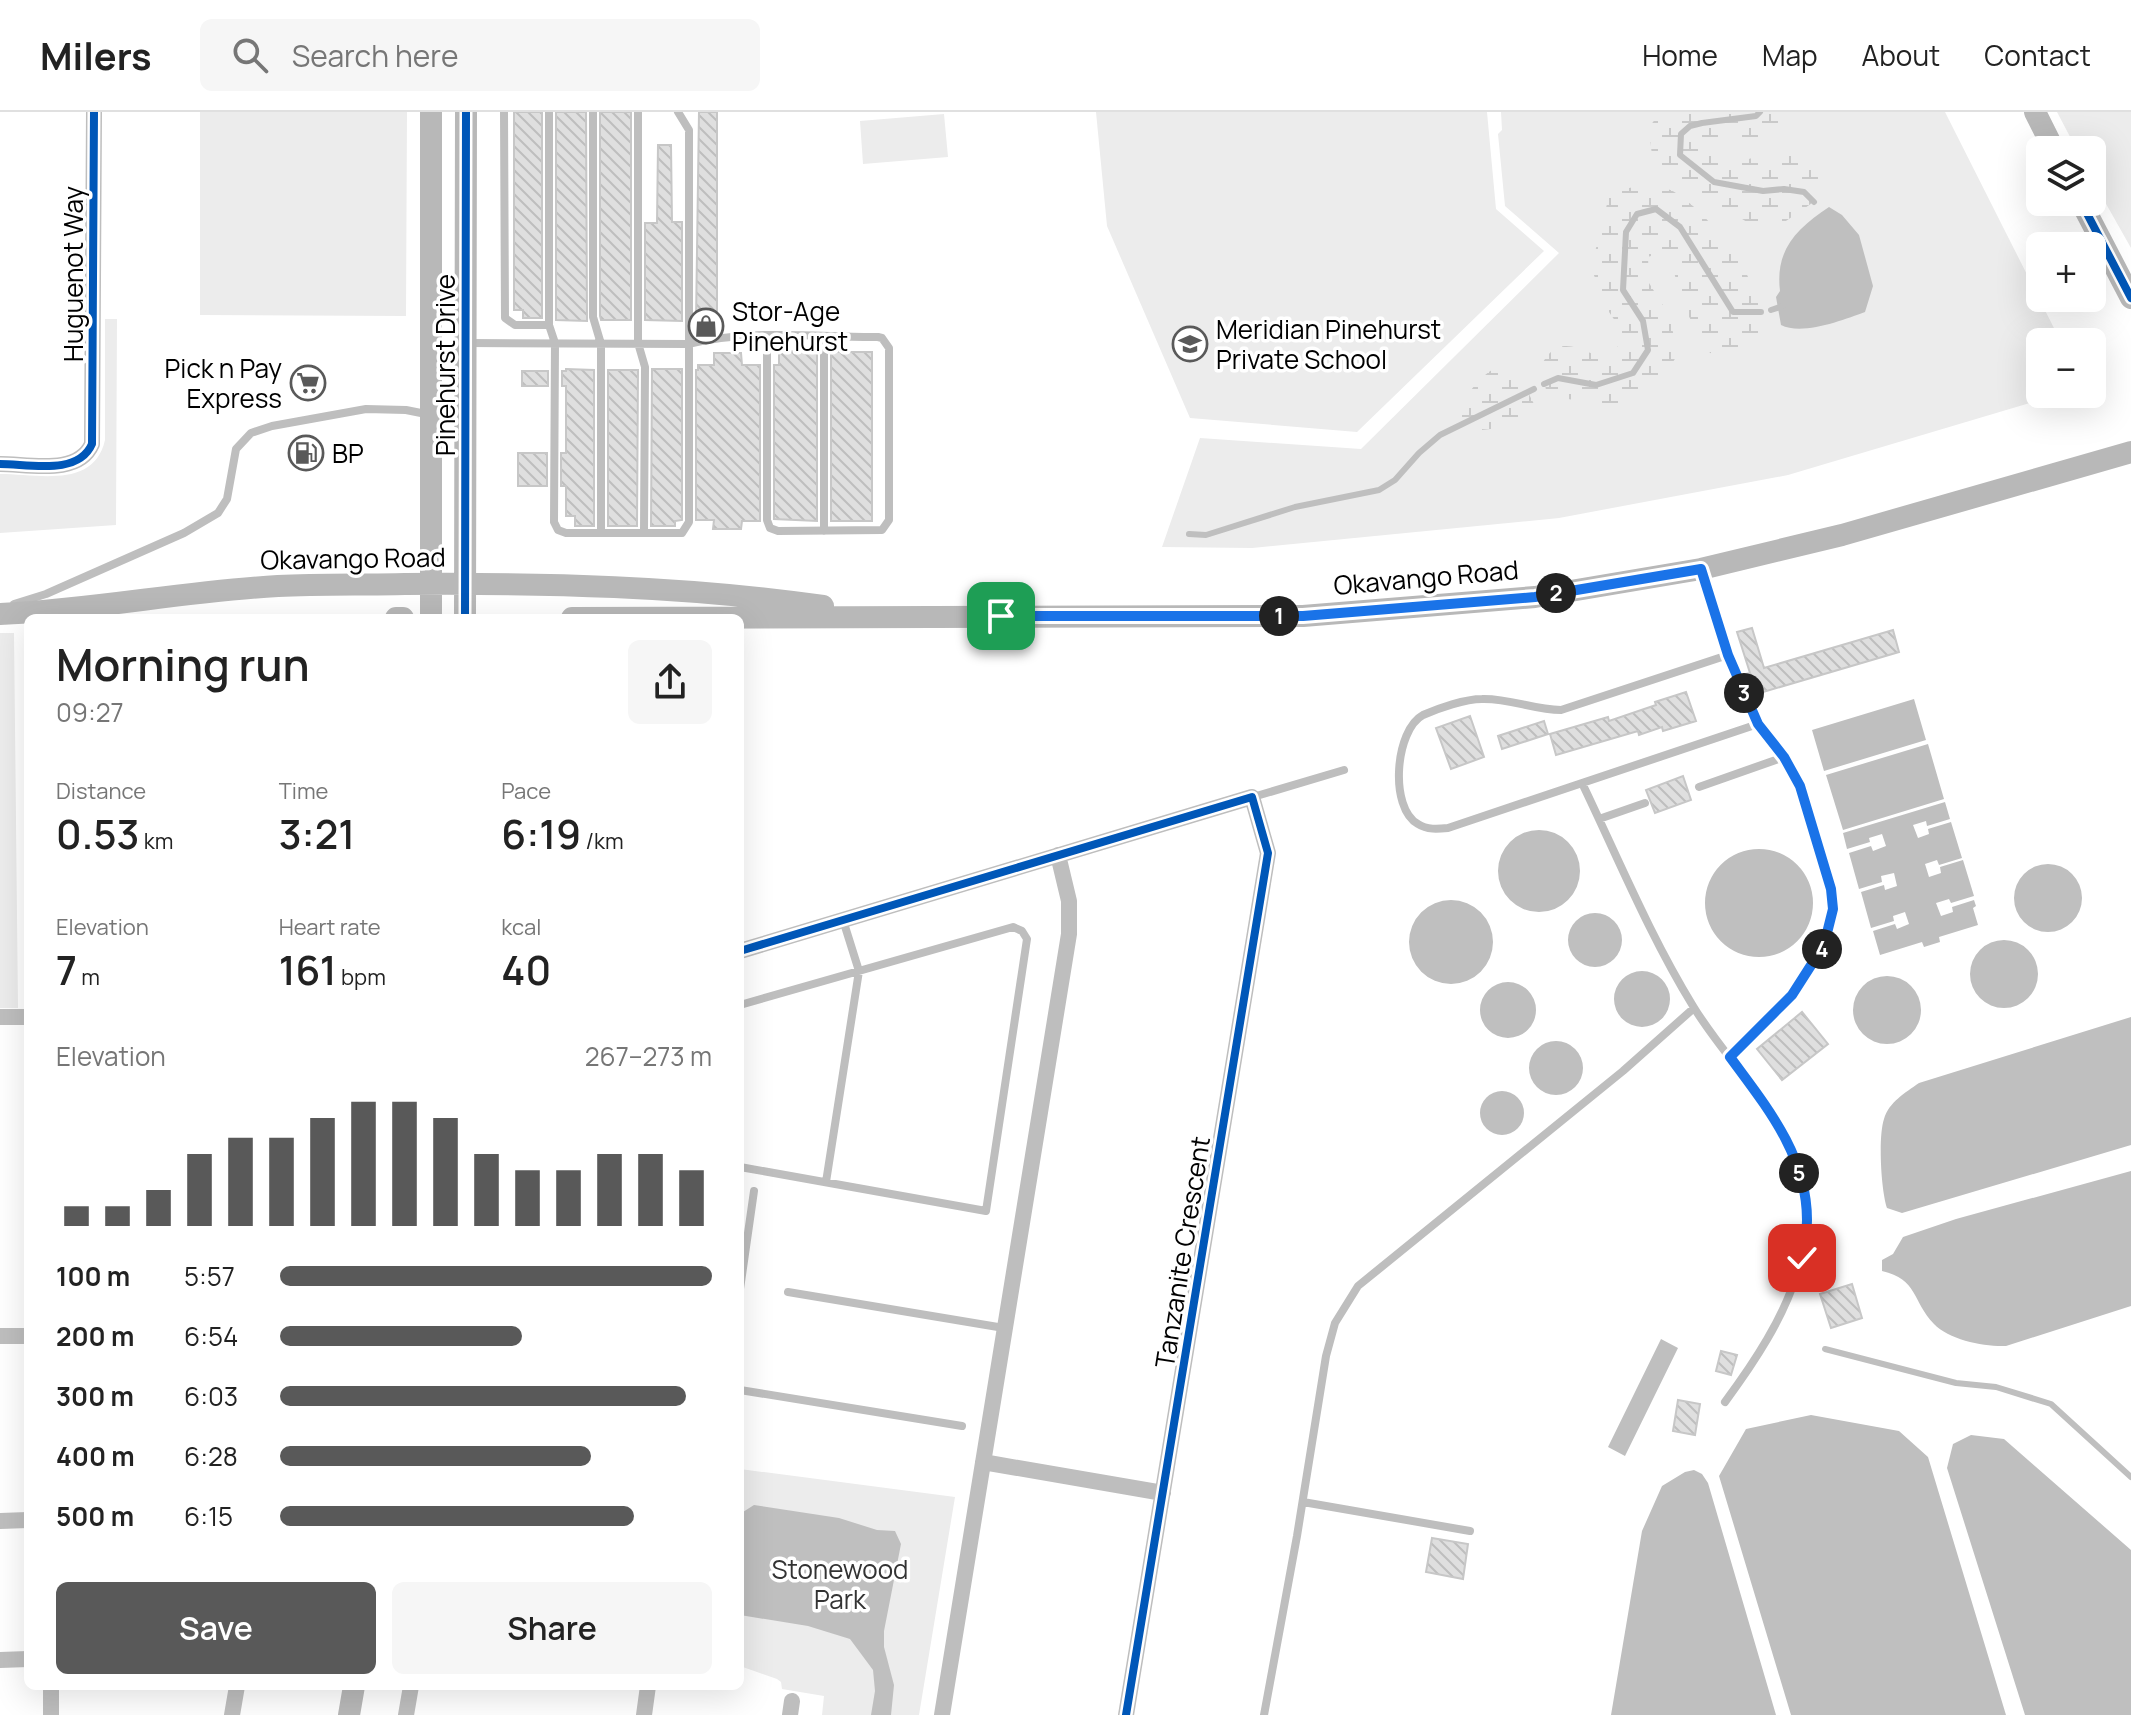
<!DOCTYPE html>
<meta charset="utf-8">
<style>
body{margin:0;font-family:Manrope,sans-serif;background:#f6f6f6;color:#222;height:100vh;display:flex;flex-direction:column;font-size:30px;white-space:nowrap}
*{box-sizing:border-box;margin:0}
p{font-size:26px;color:#767676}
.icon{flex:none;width:44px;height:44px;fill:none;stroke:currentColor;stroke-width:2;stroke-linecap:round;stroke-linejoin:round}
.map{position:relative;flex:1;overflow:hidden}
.side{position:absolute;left:24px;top:502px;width:720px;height:1076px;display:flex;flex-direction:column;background:#fff;border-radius:12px;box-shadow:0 8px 32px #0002}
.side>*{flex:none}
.controls{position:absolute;left:2026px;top:24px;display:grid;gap:16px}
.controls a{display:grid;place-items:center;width:80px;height:80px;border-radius:12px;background:#fff;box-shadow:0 8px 32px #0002;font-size:40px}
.pin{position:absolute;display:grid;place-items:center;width:68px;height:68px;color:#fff;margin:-34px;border-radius:16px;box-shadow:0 4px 12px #0006}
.km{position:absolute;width:40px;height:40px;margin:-20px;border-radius:50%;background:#222;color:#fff;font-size:22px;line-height:40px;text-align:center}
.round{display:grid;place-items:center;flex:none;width:84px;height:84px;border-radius:12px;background:#f6f6f6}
.overview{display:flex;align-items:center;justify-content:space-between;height:136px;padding:0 32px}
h1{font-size:44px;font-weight:600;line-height:60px}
.figures{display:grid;grid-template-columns:repeat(3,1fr);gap:12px;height:136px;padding:8px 32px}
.figures div{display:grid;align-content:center}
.figures b{font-size:40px;font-weight:600}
.figures small{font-size:22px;font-weight:400}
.figures p{font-size:22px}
.chart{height:224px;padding:16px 32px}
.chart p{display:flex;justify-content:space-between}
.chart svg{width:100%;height:144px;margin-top:8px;stroke:#595959;stroke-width:6}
.button{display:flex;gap:16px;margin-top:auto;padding:16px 32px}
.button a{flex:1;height:92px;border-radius:12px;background:#595959;color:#fff;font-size:32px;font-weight:600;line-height:92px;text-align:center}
.button a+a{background:#f6f6f6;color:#222}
ul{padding:0 32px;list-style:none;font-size:26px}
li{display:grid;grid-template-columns:128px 96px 1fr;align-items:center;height:60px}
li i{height:20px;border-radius:10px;background:#595959}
header{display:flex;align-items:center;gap:48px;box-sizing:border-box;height:112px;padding:0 40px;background:#fff;border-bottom:2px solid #e0e0e0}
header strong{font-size:38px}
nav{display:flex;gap:44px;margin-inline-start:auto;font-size:28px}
.search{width:560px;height:72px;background:#f6f6f6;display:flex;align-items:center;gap:20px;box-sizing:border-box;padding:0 28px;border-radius:12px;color:#767676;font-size:30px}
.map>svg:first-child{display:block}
.green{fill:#ececec}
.wetland{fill:url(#wetland-marsh)}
.water{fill:#bfbfbf}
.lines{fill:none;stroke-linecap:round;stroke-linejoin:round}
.stream{stroke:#bfbfbf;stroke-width:6}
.building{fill:url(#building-back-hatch);stroke:#c7c7c7;stroke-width:2}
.lane{stroke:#bebebe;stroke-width:8}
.street{stroke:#bebebe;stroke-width:16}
.secondary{stroke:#b8b8b8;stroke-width:22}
.cycleway-casing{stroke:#fff;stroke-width:13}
.cycleway{stroke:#0057b8;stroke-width:8}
.route-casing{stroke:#fff;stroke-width:16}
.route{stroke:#1a73e8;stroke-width:10}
.labels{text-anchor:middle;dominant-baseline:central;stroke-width:7;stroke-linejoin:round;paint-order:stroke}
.street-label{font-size:26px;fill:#000;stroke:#fff}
.poi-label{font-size:26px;fill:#000;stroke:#fff;text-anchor:start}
.park-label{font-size:26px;fill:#333;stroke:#fff}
</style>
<header>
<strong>Milers</strong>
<div class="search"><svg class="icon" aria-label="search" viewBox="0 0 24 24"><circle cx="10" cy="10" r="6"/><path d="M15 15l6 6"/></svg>Search here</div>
<nav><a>Home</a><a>Map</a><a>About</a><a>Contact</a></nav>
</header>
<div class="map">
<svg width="2131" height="1603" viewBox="0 0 2131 1603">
<defs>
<pattern id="wetland-marsh" width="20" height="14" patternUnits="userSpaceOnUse" patternTransform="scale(2)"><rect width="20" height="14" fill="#ececec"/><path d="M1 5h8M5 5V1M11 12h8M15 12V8" fill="none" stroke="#c9c9c9"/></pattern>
<pattern id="building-back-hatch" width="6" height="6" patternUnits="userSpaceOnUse" patternTransform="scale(2)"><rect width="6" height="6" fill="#dfdfdf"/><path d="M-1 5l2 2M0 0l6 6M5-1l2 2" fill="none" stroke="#bebebe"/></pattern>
</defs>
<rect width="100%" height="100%" fill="#fff"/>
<path class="green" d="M200 0H407L406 204 200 203Z
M1096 0H1487L1496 97 1544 139 1357 320 1190 306 1107 114Z
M1501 0H1945L2061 230H2040V282H2054L2053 284 1788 363 1559 406 1252 436 1162 435 1200 326 1361 337 1559 141 1505 94 1498 22 1502 18Z
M2057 0H2131V136L2092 67V38H2077Z
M944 2 948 45 863 52 860 9Z
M105 207H117L116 413 0 421V362C38 362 94 377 105 328Z
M0 521H14L18 896H0Z
M740 1357 955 1385 919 1603H822L824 1584 782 1577 781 1570 777 1567 740 1554Z"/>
<path class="wetland" d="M1661 0H1794C1787 33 1748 22 1725 29 1721 30 1717 34 1713 36L1714 48 1729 54C1748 47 1791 30 1808 45 1816 51 1820 64 1824 72L1818 87 1783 111 1764 114 1747 110 1663 59 1652 44 1649 15Z
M1653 71C1661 75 1670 77 1676 81 1708 101 1754 160 1759 196 1761 209 1758 221 1756 234L1736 246 1710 241 1684 196 1670 146 1662 140 1648 145 1649 171 1669 203 1678 242 1656 277 1620 291H1589L1558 285 1546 279C1546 273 1542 267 1541 261 1540 254 1544 248 1548 243 1565 223 1587 242 1607 247L1619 233 1620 216 1609 200 1591 156 1610 80Z
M1503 252 1517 259 1534 292 1533 305 1517 314 1464 320 1454 303C1467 282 1481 261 1503 252Z"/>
<path class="water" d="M1829 95 1842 103 1859 123 1873 174 1865 200C1843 208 1802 224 1781 213L1776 185 1780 179C1775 138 1796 117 1829 95Z
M1914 587 1926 628 1824 659 1812 618Z
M1928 632 1944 687 1843 718 1826 663Z
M1945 690 1950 707 1927 714 1926 709 1913 713 1918 726 1929 722 1928 717 1951 710 1962 746 1939 753 1937 748 1925 752 1929 765 1941 761 1940 755 1963 748 1974 784 1951 791 1949 787 1936 791 1941 804 1953 800 1952 795 1974 788 1976 794 1973 796 1978 813 1939 825 1940 830 1924 835 1922 830 1880 843 1873 819 1895 812 1897 817 1909 812 1905 800 1893 804 1894 809 1871 816 1861 780 1884 773 1885 778 1897 774 1894 761 1881 764 1882 770 1859 777 1849 741 1871 734 1873 739 1886 734 1882 722 1869 726 1870 730 1847 737 1843 721Z
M1498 759a41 41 0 1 1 82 0a41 41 0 1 1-82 0Z
M1705 791a54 54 0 1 1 108 0a54 54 0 1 1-108 0Z
M2014 786a34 34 0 1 1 68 0a34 34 0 1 1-68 0Z
M1409 830a42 42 0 1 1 84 0a42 42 0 1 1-84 0Z
M1568 828a27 27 0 1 1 54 0a27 27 0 1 1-54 0Z
M1970 862a34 34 0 1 1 68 0a34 34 0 1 1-68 0Z
M1614 887a28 28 0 1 1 56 0a28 28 0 1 1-56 0Z
M1853 898a34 34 0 1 1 68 0a34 34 0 1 1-68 0Z
M1480 898a28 28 0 1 1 56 0a28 28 0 1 1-56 0Z
M2131 905V1033L1902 1101 1887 1096C1881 1078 1878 1025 1884 1007 1889 990 1905 981 1919 971Z
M1529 956a27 27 0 1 1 54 0a27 27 0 1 1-54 0Z
M1480 1001a22 22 0 1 1 44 0a22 22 0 1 1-44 0Z
M2131 1059V1194L2006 1234C1985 1235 1949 1228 1934 1212 1912 1189 1918 1167 1882 1159V1148L1893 1142 1903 1125 1956 1107Z
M1661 1227 1678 1236 1625 1344 1608 1335Z
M1811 1303 1899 1319 1928 1345 2006 1603H1791L1719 1364 1746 1317Z
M1971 1323 2004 1327 2131 1438V1603H2025L1947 1356 1953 1332Z
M1694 1358 1702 1362 1708 1371 1776 1603H1611L1642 1419 1662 1374 1685 1360Z
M754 1393 839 1406 877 1418 895 1419 901 1432 884 1519V1535L894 1573 891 1603H871L875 1579 873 1558 850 1527 808 1514 740 1503V1417L743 1400Z"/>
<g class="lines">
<path class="stream" d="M1760 0 1756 4 1702 11 1690 14 1681 22 1680 43 1714 70 1763 79 1784 77 1804 80 1814 90
M1771 198 1783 194
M1544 272 1558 266 1596 273 1633 261 1648 238 1643 209 1623 178 1626 120 1637 102 1656 97 1680 115 1733 200H1761
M1189 422 1206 423 1295 395 1379 378 1395 368 1419 341 1440 323 1534 277
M1825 1237 1956 1271 1996 1275 2051 1292 2131 1365"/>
</g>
<path class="building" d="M514 0H542V206H523V198H514Z
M556 0H586L587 209 556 208Z
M600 0H631V208H601L600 204Z
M699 0H717V210L696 209Z
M658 33H671L672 110H682V209L645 208V111H657Z
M779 239 817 240V409L774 407V253H779Z
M831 240H872V409H831Z
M714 241H741L742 253H760V409H742L741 417H713L714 408H696V258H698V253H714Z
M566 257 594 258V414H575V404H566V374H561V341H566V274H562V259H566Z
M652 257H682V408L675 409V414H651Z
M608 258H638L637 414H608Z
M522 259H548V274H522Z
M518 341H547V374H518Z
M1752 516 1764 556 1893 518 1899 540 1753 583 1746 562 1750 561 1737 520Z
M1686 580 1696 609 1663 619 1662 615 1639 623 1638 619 1556 643 1550 622 1608 605 1609 609 1656 593 1655 590Z
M1470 604 1484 645 1451 657 1436 616Z
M1544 609 1548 622 1502 637 1498 624Z
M1683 664 1691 688 1655 701 1646 678Z
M1802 900 1828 932 1782 968 1757 937Z
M1852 1172 1862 1206 1831 1216 1820 1182Z
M1721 1239 1737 1243 1731 1263 1716 1259Z
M1678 1288 1700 1292 1695 1323 1673 1319Z
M1432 1426 1468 1432 1463 1467 1426 1460Z"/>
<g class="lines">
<path class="lane" d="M504 0 505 206 515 213H549
M549 0V213L555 231 554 410 558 418 566 421H682L689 410V18L678 0
M593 0V205L601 232V421
M638 0V231L645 255 644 421
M467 231 689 232C747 217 817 225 878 225L882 226 889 236V408L882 418 778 419 770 416 767 408V225
M824 419V225
M1701 458 1728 543 1758 612 1784 645 1800 674 1831 777 1833 797 1831 813 1824 833 1792 883 1730 945
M14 492 46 482 184 421 218 401 227 387 236 337 251 321 272 314 366 297 406 298 431 303 465 305
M1728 543 1561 598C1534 598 1509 586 1482 587 1465 587 1439 596 1423 603 1395 618 1389 696 1418 712 1427 718 1438 717 1448 716L1758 612
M1582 671C1618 746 1650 824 1693 894 1719 937 1756 974 1782 1018 1839 1116 1785 1209 1725 1290
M1699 675 1784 645
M1253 685 1344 658
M1599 707 1645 691
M740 893 1013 815 1022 819 1027 827 986 1099 740 1055
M826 1070 859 859 843 808
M740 1177 754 1079
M788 1180 1004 1216
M740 1278 962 1314
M1303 1390 1470 1419
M1264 1603 1297 1424 1326 1244 1335 1211 1358 1174 1623 959 1694 896"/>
<path class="street" d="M0 352C29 352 78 364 92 332L94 0
M740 839 1252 685 1268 741 1126 1603
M0 905H28
M0 1224H28
M983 1350 1163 1381
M0 1409 28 1408
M0 1548 28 1547
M51 1603V1574
M232 1603 237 1574
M406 1603 411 1574
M644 1603 648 1574
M790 1603 792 1589
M942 1603 1069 822V789L1058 743"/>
<path class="secondary" d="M431 0V506
M2035 0 2054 38
M2081 90 2131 186
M0 502C93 498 185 479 278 474 320 472 363 473 405 472 544 471 685 474 823 494
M396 506H403
M465 506 466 0
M572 506 1303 504 1535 485 1701 457 1842 423 2131 340
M349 1603 354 1574"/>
<g class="cycleway-casing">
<path id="cycleway" d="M2081 90 2131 186
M0 352C29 352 78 364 92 332L94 0
M465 506 466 0
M740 839 1252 685 1268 741 1126 1603"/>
</g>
<use href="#cycleway" class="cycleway"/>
</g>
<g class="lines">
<g class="route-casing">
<path id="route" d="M1001 504H1303L1535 485 1701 457 1728 543 1758 612 1784 645 1800 674 1831 777 1833 797 1824 833 1792 883 1730 945C1766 994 1807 1043 1807 1108 1807 1120 1804 1133 1802 1146"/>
</g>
<use href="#route" class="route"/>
</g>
<defs>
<g id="shop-ring" transform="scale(1.8)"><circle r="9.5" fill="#fff" stroke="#595959" stroke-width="1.5"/><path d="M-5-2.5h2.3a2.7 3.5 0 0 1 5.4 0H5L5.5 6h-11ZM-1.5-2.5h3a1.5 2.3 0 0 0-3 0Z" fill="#595959"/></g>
<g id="school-ring" transform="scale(1.8)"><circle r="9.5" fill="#fff" stroke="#595959" stroke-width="1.5"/><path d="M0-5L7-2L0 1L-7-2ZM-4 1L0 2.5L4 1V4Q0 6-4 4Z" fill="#595959"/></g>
<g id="supermarket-ring" transform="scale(1.8)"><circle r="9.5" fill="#fff" stroke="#595959" stroke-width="1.5"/><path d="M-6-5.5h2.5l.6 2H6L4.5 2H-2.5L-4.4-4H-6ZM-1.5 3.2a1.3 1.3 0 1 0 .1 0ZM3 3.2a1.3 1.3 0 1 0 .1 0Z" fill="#595959"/></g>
<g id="fuel-ring" transform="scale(1.8)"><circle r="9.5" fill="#fff" stroke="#595959" stroke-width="1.5"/><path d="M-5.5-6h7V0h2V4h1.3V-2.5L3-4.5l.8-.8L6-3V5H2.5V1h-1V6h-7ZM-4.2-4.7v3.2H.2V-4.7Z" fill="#595959"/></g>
</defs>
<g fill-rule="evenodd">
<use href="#shop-ring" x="706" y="214"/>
<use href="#school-ring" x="1190" y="232"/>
<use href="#supermarket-ring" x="308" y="271"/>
<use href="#fuel-ring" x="306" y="341"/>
</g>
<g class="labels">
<g class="street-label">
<text transform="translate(73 162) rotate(-90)">Huguenot Way</text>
<text transform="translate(445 253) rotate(-90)">Pinehurst Drive</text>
<text transform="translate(353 446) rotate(-1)">Okavango Road</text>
<text transform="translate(1426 465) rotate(-5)">Okavango Road</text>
<text transform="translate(1182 1140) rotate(-81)">Tanzanite Crescent</text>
</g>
<g class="poi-label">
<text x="732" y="199">Stor-Age<tspan x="732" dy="30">Pinehurst</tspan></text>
<text x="1216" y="217">Meridian Pinehurst<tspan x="1216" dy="30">Private School</tspan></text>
<text x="282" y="256" text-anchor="end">Pick n Pay<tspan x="282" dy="30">Express</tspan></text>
<text x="332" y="341">BP</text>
</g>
<g class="park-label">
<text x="840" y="1457">Stonewood<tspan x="840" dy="30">Park</tspan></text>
</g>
</g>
</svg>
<div class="controls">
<a><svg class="icon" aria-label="layers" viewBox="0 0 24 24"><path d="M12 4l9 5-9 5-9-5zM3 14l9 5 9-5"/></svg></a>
<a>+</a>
<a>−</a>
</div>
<div class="pin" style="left:1001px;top:504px;background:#1e9e55"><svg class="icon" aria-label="arrive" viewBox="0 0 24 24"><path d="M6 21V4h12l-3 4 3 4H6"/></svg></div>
<div class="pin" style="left:1802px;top:1146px;background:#d93025"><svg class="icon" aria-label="check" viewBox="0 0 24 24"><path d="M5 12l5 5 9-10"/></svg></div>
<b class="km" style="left:1279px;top:504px">1</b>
<b class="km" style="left:1556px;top:481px">2</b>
<b class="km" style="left:1744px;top:581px">3</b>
<b class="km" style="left:1822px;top:837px">4</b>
<b class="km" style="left:1799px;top:1061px">5</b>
<section class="side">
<div class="overview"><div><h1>Morning run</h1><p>09:27</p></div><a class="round"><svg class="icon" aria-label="share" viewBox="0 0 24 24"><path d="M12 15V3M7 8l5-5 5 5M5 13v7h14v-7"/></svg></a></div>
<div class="figures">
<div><p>Distance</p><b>0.53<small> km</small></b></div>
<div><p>Time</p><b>3:21</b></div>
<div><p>Pace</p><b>6:19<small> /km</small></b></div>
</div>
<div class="figures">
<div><p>Elevation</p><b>7<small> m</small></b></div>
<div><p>Heart rate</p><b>161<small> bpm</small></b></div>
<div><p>kcal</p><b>40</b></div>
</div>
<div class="chart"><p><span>Elevation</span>267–273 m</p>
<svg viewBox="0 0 160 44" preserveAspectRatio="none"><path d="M5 44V38M15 44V38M25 44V33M35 44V22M45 44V17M55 44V17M65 44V11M75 44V6M85 44V6M95 44V11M105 44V22M115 44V27M125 44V27M135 44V22M145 44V22M155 44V27"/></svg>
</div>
<ul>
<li><b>100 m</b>5:57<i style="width:100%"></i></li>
<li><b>200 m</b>6:54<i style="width:56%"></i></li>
<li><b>300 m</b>6:03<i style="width:94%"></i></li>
<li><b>400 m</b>6:28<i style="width:72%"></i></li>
<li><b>500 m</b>6:15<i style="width:82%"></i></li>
</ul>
<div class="button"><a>Save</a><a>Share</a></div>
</section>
</div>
